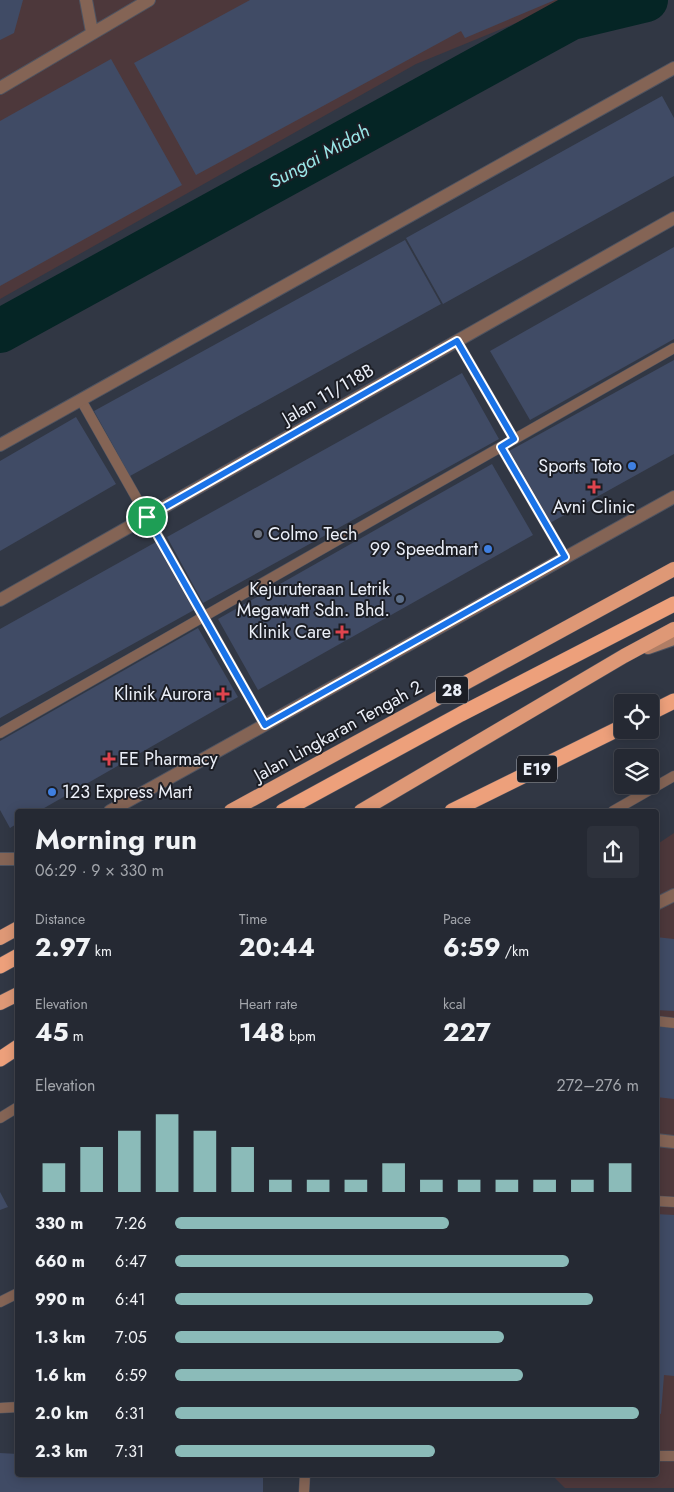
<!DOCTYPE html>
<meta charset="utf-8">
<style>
body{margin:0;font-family:Jost,sans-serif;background:#2d313b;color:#f1f3f6;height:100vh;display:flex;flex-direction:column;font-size:19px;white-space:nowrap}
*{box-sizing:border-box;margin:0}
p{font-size:16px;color:#a3a6ac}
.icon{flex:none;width:28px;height:28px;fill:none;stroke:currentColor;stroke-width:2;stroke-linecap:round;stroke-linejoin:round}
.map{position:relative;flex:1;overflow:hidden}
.panel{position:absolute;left:15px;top:809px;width:644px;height:668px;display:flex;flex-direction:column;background:#252933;border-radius:5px;box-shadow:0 2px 12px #0003,0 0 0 1px #42454e}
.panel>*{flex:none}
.tools{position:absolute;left:614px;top:694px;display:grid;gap:10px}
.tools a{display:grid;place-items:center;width:45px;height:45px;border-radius:5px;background:#252933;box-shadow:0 2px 12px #0003,0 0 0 1px #42454e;font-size:25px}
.pin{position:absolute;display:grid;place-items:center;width:42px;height:42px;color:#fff;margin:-21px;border:2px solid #fff;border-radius:50%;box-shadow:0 1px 5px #0007}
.round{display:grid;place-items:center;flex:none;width:52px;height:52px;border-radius:5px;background:#2d313b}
.overview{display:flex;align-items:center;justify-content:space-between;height:85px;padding:0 20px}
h1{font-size:28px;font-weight:700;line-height:38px}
.metrics{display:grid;grid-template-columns:repeat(3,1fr);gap:8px;height:85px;padding:5px 20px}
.metrics div{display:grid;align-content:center}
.metrics b{font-size:25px;font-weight:700}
.metrics small{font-size:14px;font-weight:400}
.metrics p{font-size:14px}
.chart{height:140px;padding:10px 20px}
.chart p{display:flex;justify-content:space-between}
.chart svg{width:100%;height:90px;margin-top:5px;stroke:#8bbbb9;stroke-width:6}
ul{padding:0 20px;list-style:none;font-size:16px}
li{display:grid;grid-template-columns:80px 60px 1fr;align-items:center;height:38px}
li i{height:12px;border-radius:6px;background:#8bbbb9}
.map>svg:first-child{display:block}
.industrial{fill:#4d383b}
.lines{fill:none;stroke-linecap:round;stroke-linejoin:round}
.river{stroke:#052525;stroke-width:44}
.building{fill:#404b65}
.service-casing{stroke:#4f5461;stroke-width:11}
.minor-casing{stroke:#4f5461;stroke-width:14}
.secondary-casing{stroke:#4f5461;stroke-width:14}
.trunk-casing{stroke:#4f5461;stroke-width:15}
.motorway-casing{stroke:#4f5461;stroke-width:16}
.service{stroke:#846455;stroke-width:10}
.minor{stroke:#846455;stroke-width:12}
.secondary{stroke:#af7d65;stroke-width:12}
.trunk{stroke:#de9876;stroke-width:14}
.motorway{stroke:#eda07b;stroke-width:15}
.route-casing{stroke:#fff;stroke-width:10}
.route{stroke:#1a73e8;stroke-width:6}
.shop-dot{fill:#3f7fe0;stroke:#1c1e25;stroke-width:2}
.health-dot{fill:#e0444e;stroke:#1c1e25;stroke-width:2}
.worship-dot{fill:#6b7280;stroke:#1c1e25;stroke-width:2}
.service-dot{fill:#5c6f8a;stroke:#1c1e25;stroke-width:2}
.labels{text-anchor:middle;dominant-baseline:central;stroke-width:4;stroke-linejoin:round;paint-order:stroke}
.shield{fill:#1c1e25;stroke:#adb0b9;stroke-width:1}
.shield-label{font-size:16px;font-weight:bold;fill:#ebeff8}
.street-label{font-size:18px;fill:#ebeff8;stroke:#1c1e25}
.poi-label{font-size:18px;fill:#ebeff8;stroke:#1c1e25;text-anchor:end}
.water-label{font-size:19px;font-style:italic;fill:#9ae7e8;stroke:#1c1e25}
</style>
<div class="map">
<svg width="674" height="1492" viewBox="0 0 674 1492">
<rect width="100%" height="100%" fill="#313744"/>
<path class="industrial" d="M0 0H572L416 64 0 299Z
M674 833V1488H565L551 1474H656V845Z"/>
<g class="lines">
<path class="river" d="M0 331 571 18 646 0"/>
</g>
<path class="building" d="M0 0H23L14 33 0 40Z
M250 0H555L465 38 461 31 196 175 134 63Z
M111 59 182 185 0 286V121Z
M662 96 674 118V176L443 304 406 238Z
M405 240 441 304 130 476 94 411Z
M674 247V339L530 420 490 351Z
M674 360V454L550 523 509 451Z
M462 373 499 439 203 603 167 537Z
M76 417 116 484 0 551V461Z
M492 464 533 535 258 690 218 619Z
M156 542 194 610 0 718V629Z
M198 628 238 697 39 811H18V823L10 828 0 810V741Z
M656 937 674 939V1011L656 1010Z
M656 1026 674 1027V1099L656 1097Z
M0 1192 8 1207 0 1210Z
M656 1214 674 1215V1376L664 1375 661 1414 656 1413Z
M0 1453 18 1454V1474H263V1492H0Z"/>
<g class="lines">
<g class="service-casing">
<path id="service" d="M457 341 514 439
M81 400 265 725
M501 447 565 557
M0 733 674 348
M613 811 674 776
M656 1021 674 1023
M0 1118 18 1107
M656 1201 674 1202
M0 1302 18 1293
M0 1408 18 1407
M656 1456H674
M304 1492 305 1474"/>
</g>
<g class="minor-casing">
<path id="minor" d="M86 0 92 32
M0 88 149 0
M0 445 674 68
M0 600 674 218
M110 811 674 497
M0 859H18
M656 904 674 895
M656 1140 674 1142"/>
</g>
<g class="secondary-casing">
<path id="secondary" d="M648 648 674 639"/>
</g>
<g class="trunk-casing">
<path id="trunk" d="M231 811 674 569
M361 811 624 656 674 629
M0 938 18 928
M0 1003 18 994"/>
</g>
<g class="motorway-casing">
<path id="motorway" d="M650 713 674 701
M283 811 461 714 674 604
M452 811 622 727
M0 966 18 956
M0 1059 18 1047"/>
</g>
<use href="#service" class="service"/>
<use href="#minor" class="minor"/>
<use href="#secondary" class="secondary"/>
<use href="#trunk" class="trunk"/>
<use href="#motorway" class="motorway"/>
</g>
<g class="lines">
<g class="route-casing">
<path id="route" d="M457 341 514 439 501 447 565 557 265 725 147 517Z"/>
</g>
<use href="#route" class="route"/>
</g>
<g class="shop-dot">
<circle cx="632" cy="466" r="5"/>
<circle cx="488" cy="549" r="5"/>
<circle cx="52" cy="792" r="5"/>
</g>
<g class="health-dot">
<path d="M591.5 479.5h5v5h5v5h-5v5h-5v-5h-5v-5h5z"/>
<path d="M339.5 624.5h5v5h5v5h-5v5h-5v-5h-5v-5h5z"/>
<path d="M220.5 686.5h5v5h5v5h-5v5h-5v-5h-5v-5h5z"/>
<path d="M106.5 751.5h5v5h5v5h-5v5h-5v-5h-5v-5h5z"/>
</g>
<circle class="worship-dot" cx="258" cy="534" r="5"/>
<circle class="service-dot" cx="400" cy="599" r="5"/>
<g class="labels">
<g class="shield">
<rect x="436" y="676.5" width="32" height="27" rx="4"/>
<rect x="517" y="755.5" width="40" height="27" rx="4"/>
</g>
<g class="shield-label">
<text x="452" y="690">28</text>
<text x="537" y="769">E19</text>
</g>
<g class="street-label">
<text transform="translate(328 394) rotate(-30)">Jalan 11/118B</text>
<text transform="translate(338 731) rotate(-29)">Jalan Lingkaran Tengah 2</text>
</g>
<g class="poi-label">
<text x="622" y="466">Sports Toto</text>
<text x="594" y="507" text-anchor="middle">Avni Clinic</text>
<text x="268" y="534" text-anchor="start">Colmo Tech</text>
<text x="478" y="549">99 Speedmart</text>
<text x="390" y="589">Kejuruteraan Letrik<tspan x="390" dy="21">Megawatt Sdn. Bhd.</tspan></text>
<text x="331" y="632">Klinik Care</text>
<text x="212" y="694">Klinik Aurora</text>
<text x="119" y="759" text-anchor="start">EE Pharmacy</text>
<text x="62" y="792" text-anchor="start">123 Express Mart</text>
</g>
<g class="water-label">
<text transform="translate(319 156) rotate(-29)">Sungai Midah</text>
</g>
</g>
</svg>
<div class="tools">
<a><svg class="icon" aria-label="locate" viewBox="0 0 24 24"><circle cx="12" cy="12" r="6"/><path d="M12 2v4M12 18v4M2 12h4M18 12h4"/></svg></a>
<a><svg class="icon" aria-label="layers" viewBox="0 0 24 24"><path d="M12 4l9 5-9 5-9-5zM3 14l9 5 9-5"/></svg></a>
</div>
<div class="pin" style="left:147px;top:517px;background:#1e9e55"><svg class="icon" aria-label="arrive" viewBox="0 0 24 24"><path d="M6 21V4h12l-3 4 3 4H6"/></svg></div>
<section class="panel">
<div class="overview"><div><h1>Morning run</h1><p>06:29 · 9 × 330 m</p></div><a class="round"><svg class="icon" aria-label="share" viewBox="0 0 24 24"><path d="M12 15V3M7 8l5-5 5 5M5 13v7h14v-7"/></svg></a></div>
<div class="metrics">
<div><p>Distance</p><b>2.97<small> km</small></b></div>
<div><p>Time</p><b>20:44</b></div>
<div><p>Pace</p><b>6:59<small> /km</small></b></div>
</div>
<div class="metrics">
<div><p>Elevation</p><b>45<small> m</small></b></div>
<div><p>Heart rate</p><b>148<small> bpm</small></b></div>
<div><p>kcal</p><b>227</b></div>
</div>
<div class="chart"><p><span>Elevation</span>272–276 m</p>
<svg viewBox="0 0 160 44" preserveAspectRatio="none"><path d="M5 44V30M15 44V22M25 44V14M35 44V6M45 44V14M55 44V22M65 44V38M75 44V38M85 44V38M95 44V30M105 44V38M115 44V38M125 44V38M135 44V38M145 44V38M155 44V30"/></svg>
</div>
<ul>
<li><b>330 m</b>7:26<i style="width:59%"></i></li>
<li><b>660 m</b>6:47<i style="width:85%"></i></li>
<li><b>990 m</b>6:41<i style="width:90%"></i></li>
<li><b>1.3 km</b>7:05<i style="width:71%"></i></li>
<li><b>1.6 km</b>6:59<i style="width:75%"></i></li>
<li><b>2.0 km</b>6:31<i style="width:100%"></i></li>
<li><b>2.3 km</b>7:31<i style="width:56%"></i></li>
</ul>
</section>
</div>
